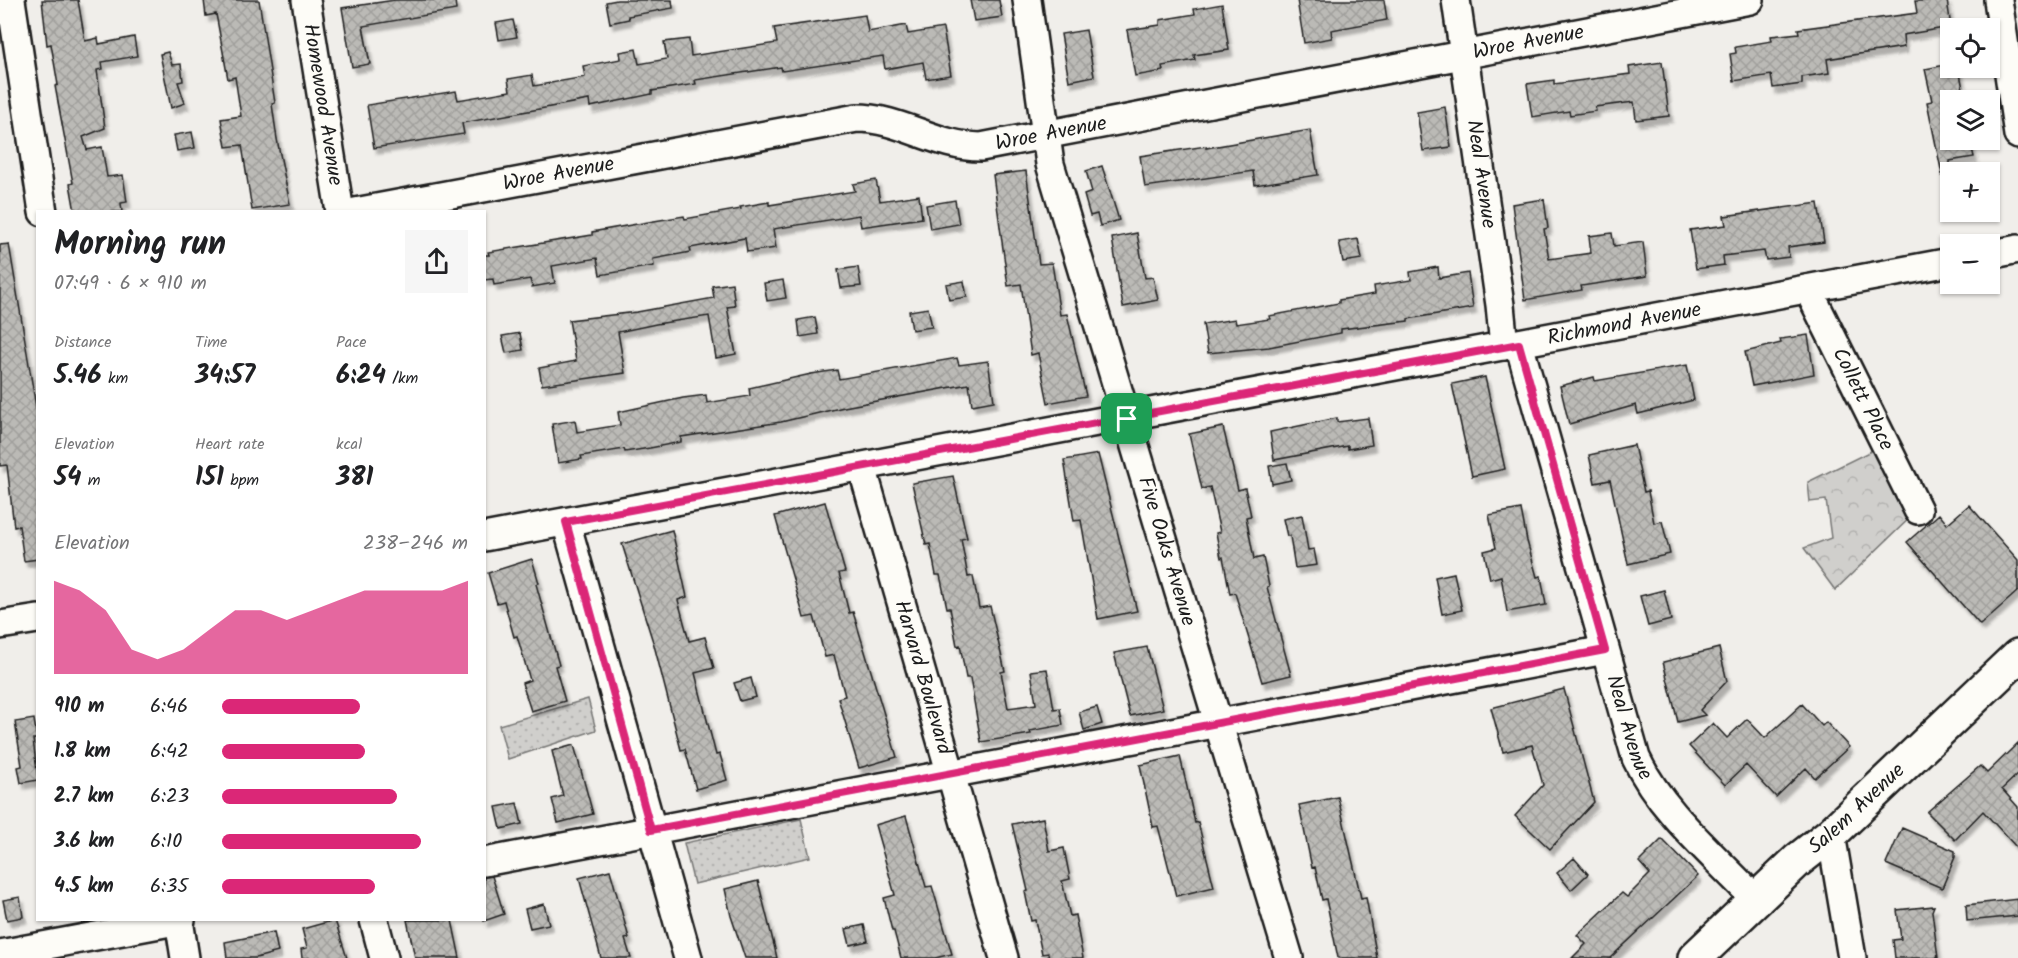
<!DOCTYPE html>
<meta charset="utf-8">
<style>
body{margin:0;font-family:Kalam,sans-serif;background:#f6f6f6;color:#202124;height:100vh;display:flex;flex-direction:column;font-size:22px;white-space:nowrap}
*{box-sizing:border-box;margin:0}
p{font-size:20px;color:#757577}
.icon{flex:none;width:33px;height:33px;fill:none;stroke:currentColor;stroke-width:2;stroke-linecap:round;stroke-linejoin:round}
.map{position:relative;flex:1;overflow:hidden}
.panel{position:absolute;left:36px;top:210px;width:450px;height:711px;display:flex;flex-direction:column;background:#fff;border-radius:0px;box-shadow:0 2px 4px #0004}
.panel>*{flex:none}
.controls{position:absolute;left:1940px;top:18px;display:grid;gap:12px}
.controls a{display:grid;place-items:center;width:60px;height:60px;border-radius:0px;background:#fff;box-shadow:0 2px 4px #0004;font-size:30px}
.pin{position:absolute;display:grid;place-items:center;width:51px;height:51px;color:#fff;margin:-26px;border-radius:12px;box-shadow:0 3px 9px #0006}
.round{display:grid;place-items:center;flex:none;width:63px;height:63px;border-radius:0px;background:#f6f6f6}
.summary{display:flex;align-items:center;justify-content:space-between;height:102px;padding:0 18px}
h1{font-size:33px;font-weight:600;line-height:45px}
.metrics{display:grid;grid-template-columns:repeat(3,1fr);gap:9px;height:102px;padding:6px 18px}
.metrics div{display:grid;align-content:center}
.metrics b{font-size:26px;font-weight:600}
.metrics small{font-size:16px;font-weight:400}
.metrics p{font-size:16px}
.chart{height:168px;padding:12px 18px}
.chart p{display:flex;justify-content:space-between}
.chart svg{width:100%;height:108px;margin-top:6px;fill:#db2777;opacity:.7}
ul{padding:0 18px;list-style:none;font-size:20px}
li{display:grid;grid-template-columns:96px 72px 1fr;align-items:center;height:45px}
li i{height:15px;border-radius:8px;background:#db2777}
.map>svg:first-child{display:block}
.park{fill:url(#park-crowns);stroke:#767674;stroke-width:1.5}
.garden{fill:url(#garden-dots);stroke:#767674;stroke-width:1.5}
.building{fill:url(#building-cross-hatch);stroke:#1c1c1c;stroke-width:1.5;filter:url(#shadow)}
.lines{fill:none;stroke-linecap:round;stroke-linejoin:round}
.minor-casing{stroke:#1c1c1c;stroke-width:32}
.major-casing{stroke:#1c1c1c;stroke-width:38}
.minor{stroke:#fdfcf7;stroke-width:27}
.major{stroke:#fdfcf7;stroke-width:33}
.route-casing{stroke:#fff;stroke-width:12}
.route{stroke:#db2777;stroke-width:8}
.labels{text-anchor:middle;dominant-baseline:central;stroke-width:5;stroke-linejoin:round;paint-order:stroke}
.street-label{font-size:21px;fill:#1c1c1c;stroke:#fdfcf7}
</style>
<div class="map">
<svg width="2018" height="958" viewBox="0 0 2018 958">
<defs>
<pattern id="park-crowns" width="20" height="18" patternUnits="userSpaceOnUse" patternTransform="scale(1.5)"><rect width="20" height="18" fill="#d0cfcc"/><path d="M2 6a3 3 0 1 1 6 0M12 15a3 3 0 1 1 6 0" fill="none" stroke="#b2b1af"/></pattern>
<pattern id="garden-dots" width="8" height="8" patternUnits="userSpaceOnUse" patternTransform="scale(1.5)"><rect width="8" height="8" fill="#d0cfcc"/><path d="M2 2h.1M6 6h.1" fill="none" stroke="#b2b1af" stroke-width="1.8" stroke-linecap="round"/></pattern>
<pattern id="building-cross-hatch" width="8" height="8" patternUnits="userSpaceOnUse" patternTransform="scale(1.5)"><rect width="8" height="8" fill="#bbbab6"/><path d="M0 0l8 8M0 8l8-8" fill="none" stroke="#a09f9c"/></pattern>
<filter id="shadow"><feDropShadow dx="3.5" dy="6" stdDeviation="1.5" flood-color="#0004"/></filter>
</defs>
<rect width="100%" height="100%" fill="#f0eeea"/>
<filter id="ink" filterUnits="userSpaceOnUse"><feTurbulence type="fractalNoise" baseFrequency=".0167" numOctaves="2"/><feDisplacementMap in="SourceGraphic" scale="12" xChannelSelector="R" yChannelSelector="G"/><feConvolveMatrix kernelMatrix="1 2 1 2 8 2 1 2 1" color-interpolation-filters="sRGB"/></filter>
<g filter="url(#ink)">
<path class="park" d="M1883 445 1918 510 1835 590 1804 548 1831 538 1826 500 1810 502 1808 482Z"/>
<path class="garden" d="M588 699 596 730 508 759 499 725Z
M801 819 810 857 694 884 684 843Z"/>
<path class="building" d="M42 0H78L85 41 98 38 99 44 134 37 137 56 102 62 103 69 97 70 105 128 83 137 87 150 102 147 107 177 123 175 127 202 121 203 122 212H75L70 184 73 183 55 86 58 85 51 44 47 45Z
M204 0H259L275 103 272 104 277 139 290 204 252 210 242 145 226 147 221 119 241 116 235 77 228 79 216 14 206 16Z
M395 0H455L456 10 363 26 370 64 352 67 342 8Z
M617 0H672L673 8 628 16 629 19 610 23 606 2Z
M970 0H999L1002 17 974 21Z
M1297 0H1384L1387 20 1331 30 1332 38 1304 43Z
M1947 0 1951 27 1903 35 1904 47 1827 59 1829 73 1802 77V84L1773 88 1771 75 1734 81 1730 54 1736 53 1735 47 1772 41 1771 36 1799 33 1798 29 1917 13 1915 1Z
M1222 4 1229 50 1194 55 1195 60 1162 66 1163 71 1135 76 1127 30 1160 25V20L1195 14 1194 9Z
M865 15 868 32 906 25 908 34 943 28 951 75 926 79 923 62 885 69 883 56 782 71 781 67 695 80 696 84 652 91V94L590 107 589 100 462 123 464 134 374 148 367 105 456 91 458 100 510 91 508 79 532 75 534 86 585 77 583 66 621 59 620 52 636 49 639 64 667 59 664 42 689 39 691 56 777 43 774 28Z
M513 20 517 37 499 40 496 23Z
M1086 30 1094 76 1069 81 1061 34Z
M168 52 172 65 181 64 183 81 178 82 185 103 171 108 160 54Z
M1662 62 1669 116 1636 120 1634 102 1595 107 1596 111 1570 115 1569 111 1532 117 1527 84 1554 80V84L1630 74 1629 67Z
M1950 64V68H1959L1963 89 1950 92V140H1970L1974 157 1950 161V179H1943L1927 102 1932 101 1925 69Z
M1445 107 1451 147 1423 151 1417 112Z
M1310 130 1318 175 1255 185 1253 171 1145 187 1140 156 1206 146V148Z
M192 132 195 148 177 151 174 135Z
M1102 166 1119 220 1100 226 1097 214 1090 216 1084 195 1092 192 1086 171Z
M1026 171 1039 264 1052 263 1060 315 1067 314 1086 396 1048 403 1038 353 1031 355 1021 284 1008 286 993 175Z
M876 180 880 201 919 195 922 218 861 227 859 215 773 229 776 248 747 252 745 238 690 248 691 252 653 259 654 266 600 275 597 258 552 266 555 283 532 287 530 279 494 285 493 279 484 280V255H489L488 252 592 235V232L654 221 684 216 685 219 741 209 740 207 769 202V205L855 191 853 184Z
M1544 199 1548 228 1544 229 1549 259 1591 253 1589 236 1612 233 1614 246 1643 242 1647 276 1581 286 1582 290 1525 300 1512 204Z
M955 200 959 224 930 229 926 205Z
M1818 203 1824 242 1788 247 1789 257 1766 260 1764 251 1723 256 1724 265 1696 269 1690 230 1726 225 1724 216Z
M1137 233 1145 278 1153 277 1158 300 1123 307 1112 238Z
M1358 239 1362 259 1343 262 1339 242Z
M9 244 38 419V559L24 561 19 526 14 527 7 465 0 466V245Z
M858 267 861 286 841 288 838 270Z
M1438 267 1439 278 1468 273 1473 308 1408 319V321L1341 329V333L1269 347 1208 353 1203 324 1235 319 1236 324 1270 319 1269 316 1339 303V300L1375 294 1374 286 1411 280 1410 272Z
M783 280 786 298 767 301 764 283Z
M964 281 967 297 949 300 946 284Z
M732 283 735 306 727 307 736 354 716 358 709 316 656 324 618 332 625 373 542 385 539 368 576 361 569 320 637 312 714 298 712 286Z
M928 308 932 327 912 330 909 311Z
M815 317 818 334 800 337 798 320Z
M520 333 523 350 506 353 502 336Z
M1808 335 1814 374 1752 386 1745 352 1781 343 1780 339Z
M957 358 959 365 988 361 994 401 972 405 969 384 844 407 781 422 681 437V442L650 448 625 452 624 449 581 456 582 459 558 463 552 424 575 420 577 432 620 425 618 412 683 398 706 395 707 403 750 396 749 388 811 374 837 370 839 379Z
M1687 365 1694 400 1638 414 1636 405 1569 424 1560 386 1594 377 1595 381Z
M1485 377 1505 469 1472 476 1452 384Z
M1337 418V422L1368 418 1372 445 1348 449V446L1274 460 1270 432Z
M1223 427 1238 490 1245 488 1251 516 1246 517 1254 559 1263 557 1269 586 1267 587 1291 675 1262 682 1235 593 1230 594 1223 557 1221 558 1216 533 1220 532 1210 487 1202 489 1189 434Z
M1634 445 1644 492 1648 491 1654 523 1662 521 1670 554 1628 564 1610 480 1595 483 1589 455Z
M1098 454 1137 611 1098 619 1081 520 1074 521 1064 460Z
M1287 463 1291 480 1272 484 1269 466Z
M953 476 967 538 961 539 968 577 973 576 979 608 990 606 1005 671 1001 672 1008 708 1036 704 1031 671 1047 669 1054 709 1060 708 1063 725 1030 731 1031 734 981 742 970 678H966L960 645 957 646 950 608H947L940 575H936L930 544 926 545 912 483Z
M825 502 845 572 839 573 849 613 853 612 897 757 859 768 838 698 845 696 834 655 825 657 814 616 804 618 775 516Z
M1969 505 2018 560V591L1980 625 1907 542 1939 514 1947 524Z
M1521 509 1527 541 1537 577 1541 576 1546 605 1507 612 1501 576 1490 579 1484 551 1496 548 1489 515Z
M1302 515 1308 550 1314 549 1317 565 1295 568 1290 536H1287L1283 519Z
M672 530 687 597 678 600 689 641 705 637 714 668 695 673 716 755 720 754 727 780 696 789 685 749 681 750 654 645 622 544Z
M532 559 539 583 536 584 559 665 555 666 565 701 531 711 522 683 530 680 517 636 514 637 504 601 497 603 488 573Z
M1454 573 1462 610 1442 614 1435 577Z
M1664 590 1671 620 1648 626 1640 596Z
M1147 647 1163 709 1130 716 1114 653Z
M1719 648 1727 681 1700 710 1705 715 1678 722 1663 662Z
M751 678 756 697 740 701 734 683Z
M1564 689 1594 802 1550 849 1515 816 1543 785 1532 745 1503 752 1491 708Z
M1802 704 1822 726 1826 722 1849 747 1815 778 1806 768 1776 797 1746 765 1725 785 1689 746 1713 723 1727 738 1747 719 1765 738Z
M1097 707 1102 724 1084 730 1079 712Z
M34 719 37 739H33L38 780 21 783 18 767 22 766 15 722Z
M2018 743V774L2002 789 2018 807V849L1983 811 1955 840 1927 812 1980 766 1987 773Z
M574 745 593 814 558 823 552 799 563 796 552 751Z
M1180 756 1195 823 1198 822 1214 887 1176 896 1158 826 1153 827 1140 765Z
M1338 797 1361 898 1366 897 1377 958H1338L1326 899 1322 900 1315 867 1312 868 1299 805Z
M517 803 522 824 501 829 496 807Z
M906 816 926 887 932 886 952 954 935 958H901L894 931H892L884 898 895 895 875 825Z
M1043 818 1049 851 1064 848 1070 879 1062 881 1070 916 1075 915 1083 958H1049L1048 953 1042 954 1035 920 1031 921 1025 892 1028 891 1012 824Z
M1902 828 1955 851V857L1942 888 1886 864Z
M1662 839 1698 876 1610 958H1572L1586 944 1577 935 1622 893 1627 897 1650 874 1639 862Z
M1574 858 1588 874 1571 890 1557 873Z
M610 870 629 938 625 939 631 958H601L579 878Z
M492 876 504 914 484 921V877Z
M758 881 774 945 777 958H745L731 916 725 889Z
M20 897 23 917 7 920 3 900Z
M2018 899V916L1967 921 1966 905Z
M544 904 549 924 530 928 525 909Z
M1934 906 1932 911 1938 958H1895L1893 940 1901 939 1897 910Z
M335 920 347 958H302L301 949 307 948 302 929Z
M407 920H452L460 958H415Z
M864 925 868 941 850 945 846 929Z
M274 932 278 952 256 958H227L225 942Z"/>
<g class="lines">
<g class="minor-casing">
<g id="minor">
<path d="M11 0 43 212"/>
<path id="s1" d="M306 0 340 212"/>
<path id="s2" d="M1027 0 1050 164 1289 958"/>
<path id="s3" d="M1456 0 1500 305 1504 346"/>
<path d="M1998 0 2018 135"/>
<path id="s4" d="M355 212 857 118C901 118 936 147 981 147L1750 0"/>
<path d="M1989 255 2018 249"/>
<path id="s5" d="M1808 289 1918 510"/>
<path id="s6" d="M1519 344 1636 758C1661 812 1716 857 1756 900"/>
<path id="s7" d="M862 467 1004 958"/>
<path d="M566 522 688 958"/>
<path id="s8" d="M484 537C974 448 1462 355 1950 262"/>
<path d="M0 625 38 619"/>
<path d="M1831 834 1852 958"/>
<path d="M484 862 1605 650"/>
<path d="M179 920 185 958"/>
<path d="M374 920 384 958"/>
<path d="M0 954 181 920"/>
</g>
</g>
<g class="major-casing">
<g id="major">
<path id="s9" d="M1695 958 1798 860 1831 834 2018 656"/>
</g>
</g>
<use href="#minor" class="minor"/>
<use href="#major" class="major"/>
</g>
</g>
<g class="lines" filter="url(#ink)">
<g class="route-casing">
<path id="route" d="M1519 344 1605 650 651 830 566 522Z"/>
</g>
<use href="#route" class="route"/>
</g>
<g class="labels">
<g class="street-label">
<text stroke="none"><textPath href="#s4" startOffset="1196">Wroe Avenue</textPath></text>
<text stroke="none"><textPath href="#s1" startOffset="106">Homewood Avenue</textPath></text>
<text stroke="none"><textPath href="#s4" startOffset="710">Wroe Avenue</textPath></text>
<text stroke="none"><textPath href="#s3" startOffset="176">Neal Avenue</textPath></text>
<text stroke="none"><textPath href="#s4" startOffset="207">Wroe Avenue</textPath></text>
<text stroke="none"><textPath href="#s8" startOffset="1160">Richmond Avenue</textPath></text>
<text stroke="none"><textPath href="#s5" startOffset="123">Collett Place</textPath></text>
<text stroke="none"><textPath href="#s2" startOffset="570">Five Oaks Avenue</textPath></text>
<text stroke="none"><textPath href="#s7" startOffset="219">Harvard Boulevard</textPath></text>
<text stroke="none"><textPath href="#s6" startOffset="399">Neal Avenue</textPath></text>
<text stroke="none"><textPath href="#s9" startOffset="220">Salem Avenue</textPath></text>
</g>
</g>
</svg>
<div class="controls">
<a><svg class="icon" aria-label="locate" viewBox="0 0 24 24"><circle cx="12" cy="12" r="6"/><path d="M12 2v4M12 18v4M2 12h4M18 12h4"/></svg></a>
<a><svg class="icon" aria-label="layers" viewBox="0 0 24 24"><path d="M12 4l9 5-9 5-9-5zM3 14l9 5 9-5"/></svg></a>
<a>+</a>
<a>−</a>
</div>
<div class="pin" style="left:1127px;top:419px;background:#1e9e55"><svg class="icon" aria-label="arrive" viewBox="0 0 24 24"><path d="M6 21V4h12l-3 4 3 4H6"/></svg></div>
<section class="panel">
<div class="summary"><div><h1>Morning run</h1><p>07:49 · 6 × 910 m</p></div><a class="round"><svg class="icon" aria-label="share" viewBox="0 0 24 24"><path d="M12 15V3M7 8l5-5 5 5M5 13v7h14v-7"/></svg></a></div>
<div class="metrics">
<div><p>Distance</p><b>5.46<small> km</small></b></div>
<div><p>Time</p><b>34:57</b></div>
<div><p>Pace</p><b>6:24<small> /km</small></b></div>
</div>
<div class="metrics">
<div><p>Elevation</p><b>54<small> m</small></b></div>
<div><p>Heart rate</p><b>151<small> bpm</small></b></div>
<div><p>kcal</p><b>381</b></div>
</div>
<div class="chart"><p><span>Elevation</span>238–246 m</p>
<svg viewBox="0 0 160 44" preserveAspectRatio="none"><path d="M0 44V6L10 10L20 18L30 34L40 38L50 34L60 26L70 18L80 18L90 22L100 18L110 14L120 10L130 10L140 10L150 10L160 6V44z"/></svg>
</div>
<ul>
<li><b>910 m</b>6:46<i style="width:56%"></i></li>
<li><b>1.8 km</b>6:42<i style="width:58%"></i></li>
<li><b>2.7 km</b>6:23<i style="width:71%"></i></li>
<li><b>3.6 km</b>6:10<i style="width:81%"></i></li>
<li><b>4.5 km</b>6:35<i style="width:62%"></i></li>
</ul>
</section>
</div>
